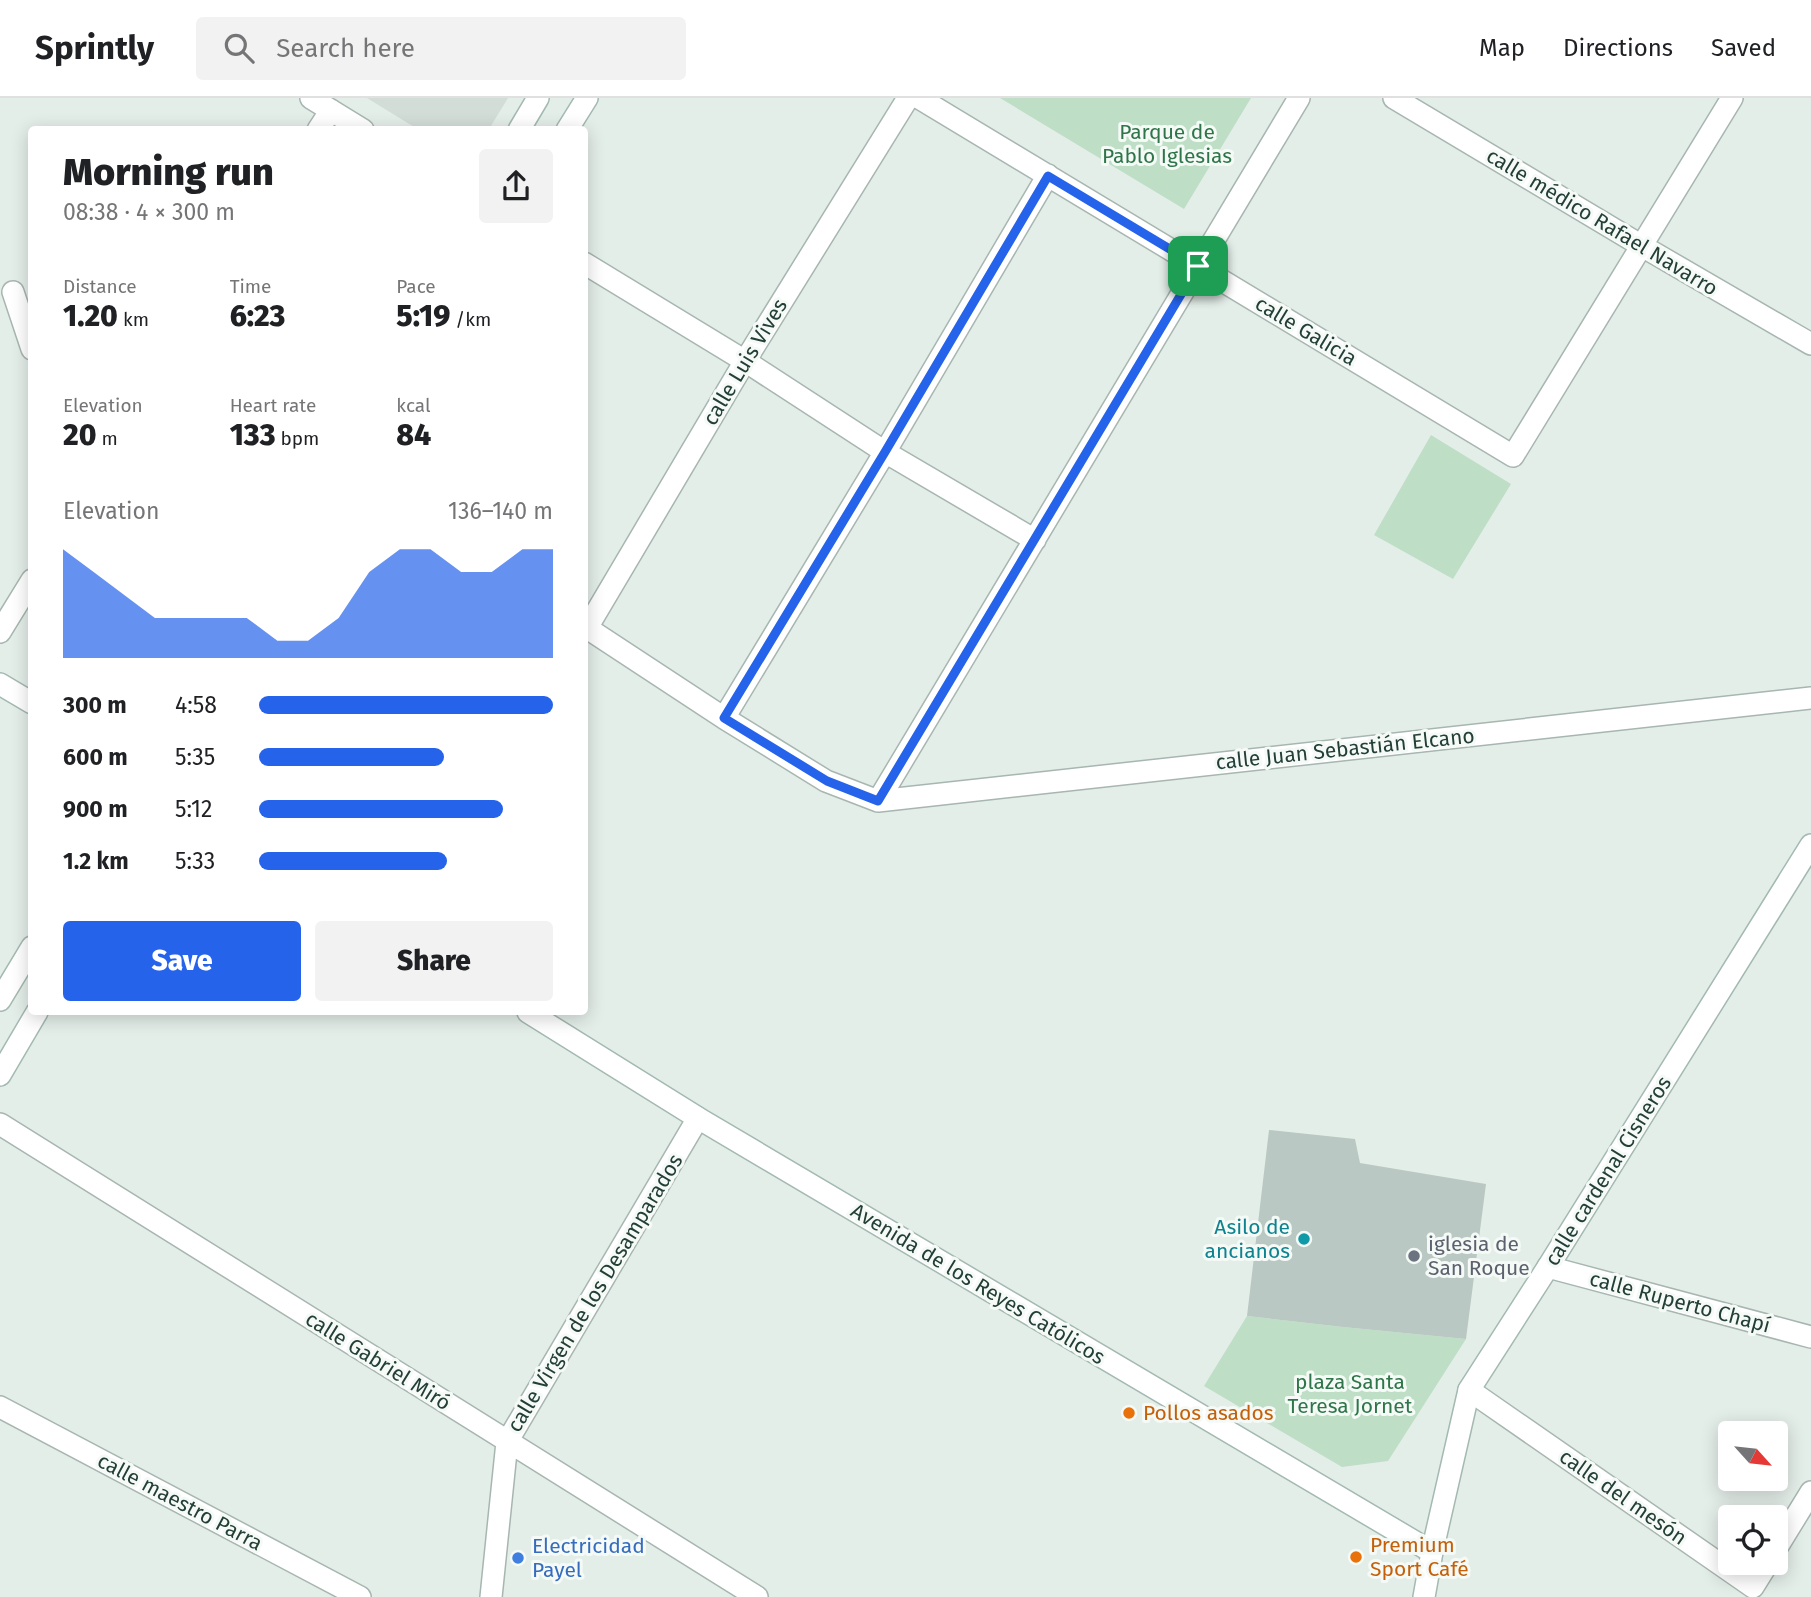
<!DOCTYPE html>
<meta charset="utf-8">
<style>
body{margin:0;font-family:"Fira Sans",sans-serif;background:#f2f2f2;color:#202124;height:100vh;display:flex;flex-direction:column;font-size:26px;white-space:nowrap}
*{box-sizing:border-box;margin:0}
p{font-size:23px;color:#757577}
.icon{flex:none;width:38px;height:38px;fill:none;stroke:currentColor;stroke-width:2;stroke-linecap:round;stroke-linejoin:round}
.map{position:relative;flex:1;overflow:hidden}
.sheet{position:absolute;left:28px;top:28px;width:560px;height:889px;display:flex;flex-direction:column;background:#fff;border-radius:7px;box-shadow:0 4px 18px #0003}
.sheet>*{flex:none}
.needle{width:46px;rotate:117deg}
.tools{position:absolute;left:1718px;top:1323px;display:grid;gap:14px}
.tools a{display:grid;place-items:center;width:70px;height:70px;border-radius:7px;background:#fff;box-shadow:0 4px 18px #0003;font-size:35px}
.pin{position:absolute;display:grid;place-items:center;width:60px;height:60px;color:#fff;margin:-30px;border-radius:14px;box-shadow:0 4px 10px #0006}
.round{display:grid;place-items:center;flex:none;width:74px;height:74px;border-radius:7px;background:#f2f2f2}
.head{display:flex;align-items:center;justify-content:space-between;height:119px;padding:0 35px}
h1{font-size:38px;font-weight:800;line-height:52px}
.metrics{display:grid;grid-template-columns:repeat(3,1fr);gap:10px;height:119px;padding:7px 35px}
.metrics div{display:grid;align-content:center}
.metrics b{font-size:30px;font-weight:800}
.metrics small{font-size:19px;font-weight:400}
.metrics p{font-size:19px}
.chart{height:196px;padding:14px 35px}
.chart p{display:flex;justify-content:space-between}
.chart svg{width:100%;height:126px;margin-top:7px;fill:#2563eb;opacity:.7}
.action{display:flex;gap:14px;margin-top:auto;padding:14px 35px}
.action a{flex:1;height:80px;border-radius:7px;background:#2563eb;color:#fff;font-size:28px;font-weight:800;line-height:80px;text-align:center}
.action a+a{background:#f2f2f2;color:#202124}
ul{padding:0 35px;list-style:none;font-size:23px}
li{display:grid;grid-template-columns:112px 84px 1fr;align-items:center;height:52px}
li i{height:18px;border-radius:9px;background:#2563eb}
header{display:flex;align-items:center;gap:42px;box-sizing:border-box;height:98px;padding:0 35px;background:#fff;border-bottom:2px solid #e0e0e0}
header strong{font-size:33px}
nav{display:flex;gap:38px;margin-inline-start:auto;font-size:24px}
.search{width:490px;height:63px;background:#f2f2f2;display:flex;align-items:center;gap:18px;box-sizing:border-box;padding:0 24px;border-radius:7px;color:#757577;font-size:26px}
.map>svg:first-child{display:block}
.built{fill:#d2ddd8}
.green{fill:#bedec6}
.building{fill:#b9c8c2}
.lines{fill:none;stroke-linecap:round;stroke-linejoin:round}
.street-casing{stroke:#a7b6b0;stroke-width:24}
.secondary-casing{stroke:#a3b9b1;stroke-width:24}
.street{stroke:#fff;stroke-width:21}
.secondary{stroke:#fff;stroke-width:21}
.route-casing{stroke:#fff;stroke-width:14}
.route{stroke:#2563eb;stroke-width:9}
.culture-dot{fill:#0f9aa8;stroke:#f5faf7;stroke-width:2.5}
.worship-dot{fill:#6b7280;stroke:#f5faf7;stroke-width:2.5}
.food-dot{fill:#e8710a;stroke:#f5faf7;stroke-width:2.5}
.shop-dot{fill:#3f7fe0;stroke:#f5faf7;stroke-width:2.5}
.labels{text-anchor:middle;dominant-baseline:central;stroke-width:6;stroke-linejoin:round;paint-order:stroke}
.park-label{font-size:21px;fill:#2e7649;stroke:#f5faf7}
.street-label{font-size:21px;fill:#243f37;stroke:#f5faf7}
.culture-label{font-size:21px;fill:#0d838f;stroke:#f5faf7;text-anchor:end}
.worship-label{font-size:21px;fill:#5b616d;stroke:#f5faf7;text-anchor:start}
.food-label{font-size:21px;fill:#c56008;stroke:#f5faf7;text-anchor:start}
.shop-label{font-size:21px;fill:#366cbe;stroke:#f5faf7;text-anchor:start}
</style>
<header>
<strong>Sprintly</strong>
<div class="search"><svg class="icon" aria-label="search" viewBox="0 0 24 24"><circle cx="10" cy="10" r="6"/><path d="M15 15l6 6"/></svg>Search here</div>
<nav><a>Map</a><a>Directions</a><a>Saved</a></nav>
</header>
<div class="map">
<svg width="1811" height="1499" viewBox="0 0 1811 1499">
<rect width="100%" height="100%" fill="#e4eee9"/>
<path class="built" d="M367 0H508L489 31 419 32Z"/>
<path class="green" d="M1000 0H1251L1184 111Z
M1431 337 1511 386 1453 481 1374 437Z
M1247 1218 1343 1229 1466 1241 1388 1363 1342 1369 1204 1288Z"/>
<path class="building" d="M1269 1032 1355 1041 1360 1065 1486 1086 1466 1241 1343 1229 1247 1218Z"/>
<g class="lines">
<g class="street-casing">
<path id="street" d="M311 0 363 32
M919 0 1513 358 1732 0
M1394 0 1642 148 1811 246
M318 32 331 12
M584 165 745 263 885 354 1035 442
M13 194 32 251
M584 528 724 620 826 683 878 703 1811 600
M587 530 745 263 908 0
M0 534 32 482
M724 620 885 354 1048 77
M878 703 1299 0
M0 1026 757 1499
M1548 1169 1811 1239
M1469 1292 1753 1489 1768 1465
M0 1309 360 1499
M1776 1451 1811 1394
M491 1499 507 1344 698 1020"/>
</g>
<g class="secondary-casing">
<path id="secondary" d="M519 32 538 0
M567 32 587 0
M0 586 32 605
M0 902 32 849
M528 914 698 1020 1432 1454
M0 977 37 914
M1424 1499 1432 1454 1469 1292 1548 1169 1811 747"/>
</g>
<use href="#street" class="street"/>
<use href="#secondary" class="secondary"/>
</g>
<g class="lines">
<g class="route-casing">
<path id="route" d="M1048 78 1198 168 878 703 827 683 724 620 885 354Z"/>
</g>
<use href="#route" class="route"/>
</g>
<circle class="culture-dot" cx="1304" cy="1141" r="7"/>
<circle class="worship-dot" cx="1414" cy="1158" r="7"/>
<g class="food-dot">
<circle cx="1129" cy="1315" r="7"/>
<circle cx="1356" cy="1459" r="7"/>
</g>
<circle class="shop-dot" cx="518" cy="1460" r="7"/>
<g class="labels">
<g class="park-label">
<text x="1167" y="34">Parque de<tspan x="1167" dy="24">Pablo Iglesias</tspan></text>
<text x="1350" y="1284">plaza Santa<tspan x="1350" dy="24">Teresa Jornet</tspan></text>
</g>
<g class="street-label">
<text transform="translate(1602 124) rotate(31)">calle médico Rafael Navarro</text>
<text transform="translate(1306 233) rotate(31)">calle Galicia</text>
<text transform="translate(745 264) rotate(-59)">calle Luis Vives</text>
<text transform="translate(1345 651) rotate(-6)">calle Juan Sebastián Elcano</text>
<text transform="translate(1608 1073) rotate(-58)">calle cardenal Cisneros</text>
<text transform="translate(978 1186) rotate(31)">Avenida de los Reyes Católicos</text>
<text transform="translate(595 1195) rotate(-59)">calle Virgen de los Desamparados</text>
<text transform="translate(1680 1204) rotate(15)">calle Ruperto Chapí</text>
<text transform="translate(378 1263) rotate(32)">calle Gabriel Miró</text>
<text transform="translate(1623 1399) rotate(35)">calle del mesón</text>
<text transform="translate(180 1404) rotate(28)">calle maestro Parra</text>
</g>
<g class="culture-label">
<text x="1290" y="1129">Asilo de<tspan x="1290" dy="24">ancianos</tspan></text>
</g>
<g class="worship-label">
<text x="1428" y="1146">iglesia de<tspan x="1428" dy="24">San Roque</tspan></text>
</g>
<g class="food-label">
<text x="1143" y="1315">Pollos asados</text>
<text x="1370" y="1447">Premium<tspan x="1370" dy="24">Sport Café</tspan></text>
</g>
<g class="shop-label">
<text x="532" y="1448">Electricidad<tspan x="532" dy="24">Payel</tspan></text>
</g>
</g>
</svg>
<div class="tools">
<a><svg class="needle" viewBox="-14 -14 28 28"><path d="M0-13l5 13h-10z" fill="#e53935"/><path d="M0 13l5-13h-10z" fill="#757577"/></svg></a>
<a><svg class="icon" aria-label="locate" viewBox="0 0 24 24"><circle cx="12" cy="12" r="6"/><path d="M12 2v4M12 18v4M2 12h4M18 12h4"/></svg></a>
</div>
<div class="pin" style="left:1198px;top:168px;background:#1e9e55"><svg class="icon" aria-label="arrive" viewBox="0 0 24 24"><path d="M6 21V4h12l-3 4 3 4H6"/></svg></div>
<section class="sheet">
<div class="head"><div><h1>Morning run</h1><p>08:38 · 4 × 300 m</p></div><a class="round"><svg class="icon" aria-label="share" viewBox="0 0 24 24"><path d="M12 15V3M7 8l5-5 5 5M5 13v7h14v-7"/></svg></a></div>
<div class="metrics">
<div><p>Distance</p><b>1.20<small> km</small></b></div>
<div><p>Time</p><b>6:23</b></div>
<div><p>Pace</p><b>5:19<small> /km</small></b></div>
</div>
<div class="metrics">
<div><p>Elevation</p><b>20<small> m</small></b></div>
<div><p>Heart rate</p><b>133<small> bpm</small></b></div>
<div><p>kcal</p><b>84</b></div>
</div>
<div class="chart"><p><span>Elevation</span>136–140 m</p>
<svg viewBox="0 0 160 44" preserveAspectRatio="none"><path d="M0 44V6L10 14L20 22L30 30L40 30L50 30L60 30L70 38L80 38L90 30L100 14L110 6L120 6L130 14L140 14L150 6L160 6V44z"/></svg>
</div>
<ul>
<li><b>300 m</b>4:58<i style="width:100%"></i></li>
<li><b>600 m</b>5:35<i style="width:63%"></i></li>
<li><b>900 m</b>5:12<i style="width:83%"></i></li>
<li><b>1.2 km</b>5:33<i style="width:64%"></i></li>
</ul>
<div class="action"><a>Save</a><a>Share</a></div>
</section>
</div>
